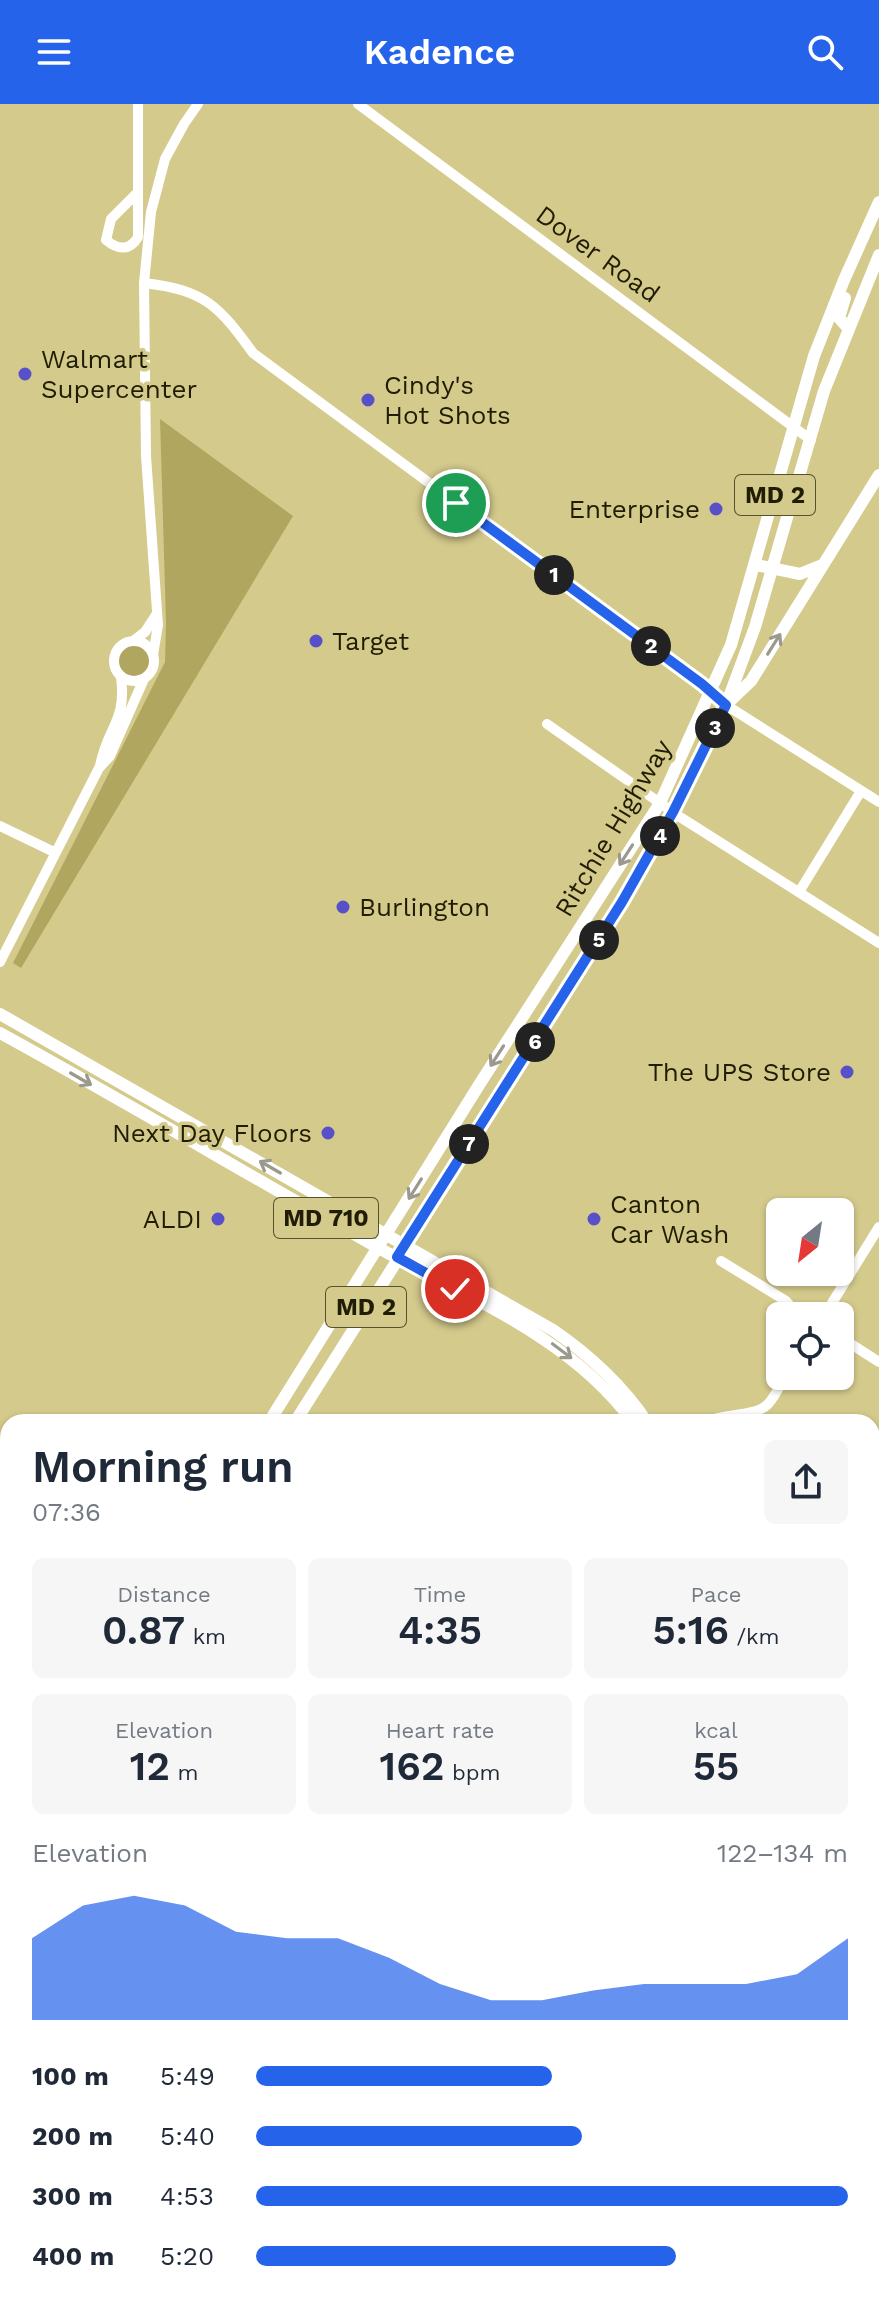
<!DOCTYPE html>
<meta charset="utf-8">
<style>
body{margin:0;font-family:"Work Sans",sans-serif;background:#f6f6f7;color:#1f2937;height:100vh;display:flex;flex-direction:column;font-size:30px;white-space:nowrap}
*{box-sizing:border-box;margin:0}
p{font-size:26px;color:#747a83}
.icon{flex:none;width:44px;height:44px;fill:none;stroke:currentColor;stroke-width:2;stroke-linecap:round;stroke-linejoin:round}
.map{position:relative;flex:1;overflow:hidden}
.details{position:absolute;left:0px;top:1310px;width:880px;height:890px;display:flex;flex-direction:column;background:#fff;border-radius:24px 24px 0 0;box-shadow:0 2px 6px #0004}
.details>*{flex:none}
.needle{width:52px;rotate:210deg}
.controls{position:absolute;left:766px;top:1094px;display:grid;gap:16px}
.controls a{display:grid;place-items:center;width:88px;height:88px;border-radius:12px;background:#fff;box-shadow:0 2px 6px #0004;font-size:40px}
.pin{position:absolute;display:grid;place-items:center;width:68px;height:68px;color:#fff;margin:-34px;border:4px solid #fff;border-radius:50%;box-shadow:0 2px 8px #0007}
.km{position:absolute;width:40px;height:40px;margin:-20px;border-radius:50%;background:#222;color:#fff;font-size:22px;line-height:40px;text-align:center}
.round{display:grid;place-items:center;flex:none;width:84px;height:84px;border-radius:12px;background:#f6f6f7}
.head{display:flex;align-items:center;justify-content:space-between;height:136px;padding:0 32px}
h1{font-size:44px;font-weight:600;line-height:60px}
.stats{display:grid;grid-template-columns:repeat(3,1fr);gap:12px;height:136px;padding:8px 32px}
.stats div{display:grid;align-content:center;border-radius:12px;background:#f6f6f7;text-align:center}
.stats b{font-size:40px;font-weight:600}
.stats small{font-size:22px;font-weight:400}
.stats p{font-size:22px}
.chart{height:224px;padding:16px 32px}
.chart p{display:flex;justify-content:space-between}
.chart svg{width:100%;height:144px;margin-top:8px;fill:#2563eb;opacity:.7}
ul{padding:0 32px;list-style:none;font-size:26px}
li{display:grid;grid-template-columns:128px 96px 1fr;align-items:center;height:60px}
li i{height:20px;border-radius:10px;background:#2563eb}
header{display:flex;justify-content:space-between;align-items:center;height:104px;padding:0 32px;background:#2563eb;color:#fff;font-size:36px;font-weight:600}
.map>svg:first-child{display:block}
.green{fill:#b1a65f}
.lines{fill:none;stroke-linecap:round;stroke-linejoin:round}
.minor{stroke:#fff;stroke-width:10}
.major{stroke:#fff;stroke-width:12}
.highway{stroke:#fff;stroke-width:14}
.oneway{stroke:#9b998e}
.route-casing{stroke:#fff;stroke-width:16}
.route{stroke:#2563eb;stroke-width:10}
.poi-dot{fill:#5850c8;stroke:#d4ca8c;stroke-width:3}
.labels{text-anchor:middle;dominant-baseline:central;stroke-width:7;stroke-linejoin:round;paint-order:stroke}
.shield{fill:#d4ca8c;stroke:#57512d;stroke-width:2}
.shield-label{font-size:24px;font-weight:bold;fill:#211d04}
.street-label{font-size:26px;fill:#211d04;stroke:#d4ca8c}
.poi-label{font-size:26px;fill:#211d04;stroke:#d4ca8c;text-anchor:start}
</style>
<header><svg class="icon" aria-label="menu" viewBox="0 0 24 24"><path d="M4 6h16M4 12h16M4 18h16"/></svg>Kadence<svg class="icon" aria-label="search" viewBox="0 0 24 24"><circle cx="10" cy="10" r="6"/><path d="M15 15l6 6"/></svg></header>
<div class="map">
<svg width="879" height="2199" viewBox="0 0 879 2199">
<rect width="100%" height="100%" fill="#d4ca8c"/>
<path class="green" d="M160 315 293 412 21 864 13 859 165 558 166 518Z
M118 557a16 16 0 1 1 32 0a16 16 0 1 1-32 0Z
M0 2125 4 2143 8 2146V2180L0 2172Z
M23 2192H61L70 2199H32Z"/>
<g class="lines">
<path class="minor" d="M358 0 811 336
M136 90 111 115 106 136C118 146 130 147 138 133V0
M144 179C205 186 219 202 253 249L702 580 726 601 879 698
M114 557a20 20 0 1 1 40 0a20 20 0 1 1-40 0Z
M133 537 145 528 156 511
M153 551 158 521 146 352 144 179 151 108 165 55 184 20 198 0
M547 620 680 713 879 839
M100 662C107 623 127 618 121 573
M0 722 54 748
M799 788 861 687
M0 858 99 664 110 652 144 575
M721 1157 786 1197 799 1212
M824 1212 879 1123
M840 1233 879 1258
M706 1318C724 1309 756 1313 768 1300 775 1293 780 1281 785 1272
M0 1361 3 1356 8 1359
M872 1395 879 1399
M0 1593 8 1598
M872 1703 879 1706
M0 1727 8 1715
M872 1941H879
M872 2084 879 2085
M193 2192 229 2199
M595 2192 614 2199
M814 2192 815 2199
M864 2192V2199
M455 2199 458 2192
M717 2199 718 2192"/>
<path class="major" d="M845 194 839 214 848 224
M756 461 800 470 822 461
M728 599 751 577 879 371
M0 910 553 1226C591 1252 622 1281 647 1318
M0 929C126 998 250 1072 375 1142 466 1193 570 1232 633 1318
M269 1318 479 981 660 699 731 541 814 252 844 176 879 98
M295 1318 553 910 622 798 677 700 726 601 755 523 824 287 879 151
M872 1589 879 1594
M0 1806 8 1789
M0 1851 8 1834"/>
<path class="highway" d="M0 1772 8 1759
M0 1880 8 1860
M0 2186 14 2199"/>
</g>
<defs><path id="oneway-shaft" d="M-6 0H5M1.5-3L5.5 0L1.5 3" fill="none" stroke-width="1.6" stroke-linecap="round" stroke-linejoin="round" transform="scale(2)"/></defs>
<g class="oneway">
<use href="#oneway-shaft" transform="translate(774 540) rotate(-58)"/>
<use href="#oneway-shaft" transform="translate(626 751) rotate(123)"/>
<use href="#oneway-shaft" transform="translate(497 952) rotate(123)"/>
<use href="#oneway-shaft" transform="translate(81 975) rotate(30)"/>
<use href="#oneway-shaft" transform="translate(270 1063) rotate(-150)"/>
<use href="#oneway-shaft" transform="translate(415 1085) rotate(122)"/>
<use href="#oneway-shaft" transform="translate(562 1247) rotate(37)"/>
</g>
<g class="lines">
<g class="route-casing">
<path id="route" d="M455 1185 397 1153 622 798 673 708 726 601 702 580 456 399"/>
</g>
<use href="#route" class="route"/>
</g>
<g class="poi-dot">
<circle cx="25" cy="270" r="8"/>
<circle cx="368" cy="296" r="8"/>
<circle cx="716" cy="405" r="8"/>
<circle cx="316" cy="537" r="8"/>
<circle cx="343" cy="803" r="8"/>
<circle cx="847" cy="968" r="8"/>
<circle cx="328" cy="1029" r="8"/>
<circle cx="218" cy="1115" r="8"/>
<circle cx="594" cy="1115" r="8"/>
</g>
<g class="labels">
<g class="shield">
<rect x="735" y="371" width="80" height="40" rx="6"/>
<rect x="274" y="1094" width="104" height="40" rx="6"/>
<rect x="326" y="1183" width="80" height="40" rx="6"/>
</g>
<g class="shield-label">
<text x="775" y="391">MD 2</text>
<text x="326" y="1114">MD 710</text>
<text x="366" y="1203">MD 2</text>
</g>
<g class="street-label">
<text transform="translate(598 150) rotate(36)">Dover Road</text>
<text transform="translate(613 724) rotate(-59)">Ritchie Highway</text>
</g>
<g class="poi-label">
<text x="41" y="255">Walmart<tspan x="41" dy="30">Supercenter</tspan></text>
<text x="384" y="281">Cindy's<tspan x="384" dy="30">Hot Shots</tspan></text>
<text x="700" y="405" text-anchor="end">Enterprise</text>
<text x="332" y="537">Target</text>
<text x="359" y="803">Burlington</text>
<text x="831" y="968" text-anchor="end">The UPS Store</text>
<text x="312" y="1029" text-anchor="end">Next Day Floors</text>
<text x="610" y="1100">Canton<tspan x="610" dy="30">Car Wash</tspan></text>
<text x="202" y="1115" text-anchor="end">ALDI</text>
</g>
</g>
</svg>
<div class="controls">
<a><svg class="needle" viewBox="-14 -14 28 28"><path d="M0-13l5 13h-10z" fill="#e53935"/><path d="M0 13l5-13h-10z" fill="#747a83"/></svg></a>
<a><svg class="icon" aria-label="locate" viewBox="0 0 24 24"><circle cx="12" cy="12" r="6"/><path d="M12 2v4M12 18v4M2 12h4M18 12h4"/></svg></a>
</div>
<div class="pin" style="left:456px;top:399px;background:#1e9e55"><svg class="icon" aria-label="arrive" viewBox="0 0 24 24"><path d="M6 21V4h12l-3 4 3 4H6"/></svg></div>
<div class="pin" style="left:455px;top:1185px;background:#d93025"><svg class="icon" aria-label="check" viewBox="0 0 24 24"><path d="M5 12l5 5 9-10"/></svg></div>
<b class="km" style="left:554px;top:471px">1</b>
<b class="km" style="left:651px;top:542px">2</b>
<b class="km" style="left:715px;top:624px">3</b>
<b class="km" style="left:660px;top:732px">4</b>
<b class="km" style="left:599px;top:836px">5</b>
<b class="km" style="left:535px;top:938px">6</b>
<b class="km" style="left:469px;top:1040px">7</b>
<section class="details">
<div class="head"><div><h1>Morning run</h1><p>07:36</p></div><a class="round"><svg class="icon" aria-label="share" viewBox="0 0 24 24"><path d="M12 15V3M7 8l5-5 5 5M5 13v7h14v-7"/></svg></a></div>
<div class="stats">
<div><p>Distance</p><b>0.87<small> km</small></b></div>
<div><p>Time</p><b>4:35</b></div>
<div><p>Pace</p><b>5:16<small> /km</small></b></div>
</div>
<div class="stats">
<div><p>Elevation</p><b>12<small> m</small></b></div>
<div><p>Heart rate</p><b>162<small> bpm</small></b></div>
<div><p>kcal</p><b>55</b></div>
</div>
<div class="chart"><p><span>Elevation</span>122–134 m</p>
<svg viewBox="0 0 160 44" preserveAspectRatio="none"><path d="M0 44V19L10 9L20 6L30 9L40 17L50 19L60 19L70 25L80 33L90 38L100 38L110 35L120 33L130 33L140 33L150 30L160 19V44z"/></svg>
</div>
<ul>
<li><b>100 m</b>5:49<i style="width:50%"></i></li>
<li><b>200 m</b>5:40<i style="width:55%"></i></li>
<li><b>300 m</b>4:53<i style="width:100%"></i></li>
<li><b>400 m</b>5:20<i style="width:71%"></i></li>
</ul>
</section>
</div>
